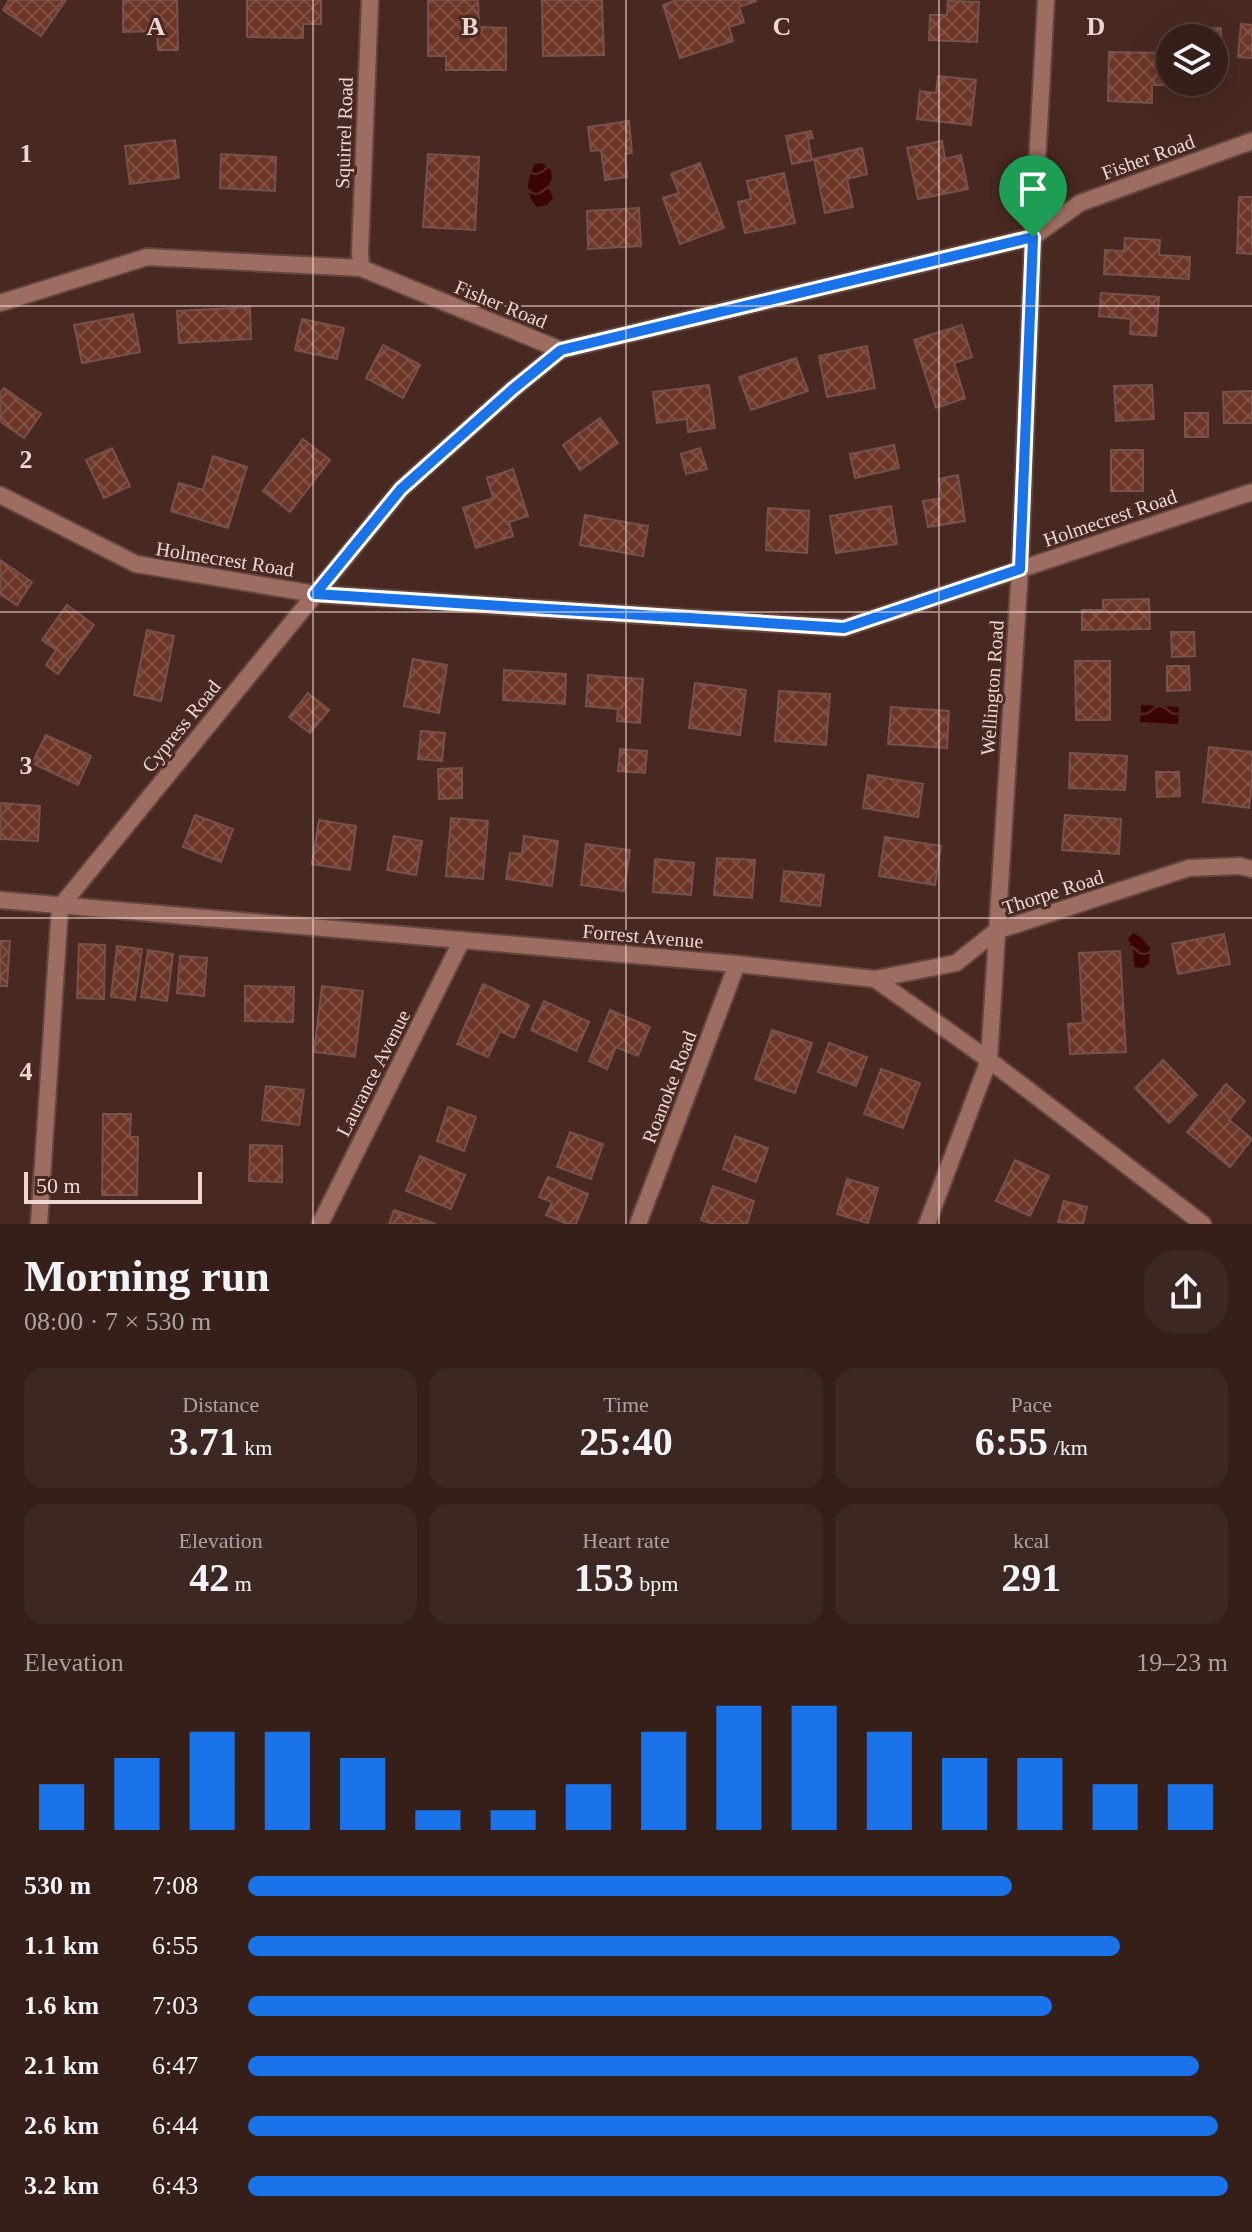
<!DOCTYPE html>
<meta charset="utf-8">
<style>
body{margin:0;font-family:"Times New Roman",serif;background:#3d2722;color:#f1f3f6;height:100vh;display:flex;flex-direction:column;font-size:30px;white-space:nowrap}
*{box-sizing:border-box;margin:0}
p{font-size:26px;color:#aaa2a2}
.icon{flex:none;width:44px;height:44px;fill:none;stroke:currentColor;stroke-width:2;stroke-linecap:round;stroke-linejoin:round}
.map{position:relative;height:1224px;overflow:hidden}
.details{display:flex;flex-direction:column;background:#361f19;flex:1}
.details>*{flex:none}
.buttons{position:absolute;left:1156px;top:24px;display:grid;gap:16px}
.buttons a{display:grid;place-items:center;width:72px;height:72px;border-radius:50%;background:#361f19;box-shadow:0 8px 32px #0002,0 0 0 2px #503d38;font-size:40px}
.scale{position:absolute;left:24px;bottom:20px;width:178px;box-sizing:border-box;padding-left:8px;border:4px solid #ecd7d2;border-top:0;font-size:22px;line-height:28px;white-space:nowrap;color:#ecd7d2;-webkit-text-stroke:6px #482921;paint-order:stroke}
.pin{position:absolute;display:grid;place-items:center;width:68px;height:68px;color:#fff;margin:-82px -34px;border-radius:50% 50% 50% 0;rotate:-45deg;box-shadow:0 0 8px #0007}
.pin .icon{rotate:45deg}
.round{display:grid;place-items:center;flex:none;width:84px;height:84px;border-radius:32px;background:#3d2722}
.summary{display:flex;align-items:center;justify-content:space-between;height:136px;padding:0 24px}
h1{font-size:44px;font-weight:700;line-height:60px}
.figures{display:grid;grid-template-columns:repeat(3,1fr);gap:12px;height:136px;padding:8px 24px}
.figures div{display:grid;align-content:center;border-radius:20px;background:#3d2722;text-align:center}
.figures b{font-size:40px;font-weight:700}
.figures small{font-size:22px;font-weight:400}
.figures p{font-size:22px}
.chart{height:224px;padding:16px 24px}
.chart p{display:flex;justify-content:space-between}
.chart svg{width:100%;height:144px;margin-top:8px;stroke:#1a73e8;stroke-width:6}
ul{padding:0 24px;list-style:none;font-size:26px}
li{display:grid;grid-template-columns:128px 96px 1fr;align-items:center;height:60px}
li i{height:20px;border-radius:10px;background:#1a73e8}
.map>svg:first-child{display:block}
.water{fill:url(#water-waves)}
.building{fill:url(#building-cross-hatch);stroke:#75524a;stroke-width:2}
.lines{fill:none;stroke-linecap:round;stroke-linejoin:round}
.minor-casing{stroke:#62453d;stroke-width:20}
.minor{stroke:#9e6d61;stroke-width:16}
.route-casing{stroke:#fff;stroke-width:16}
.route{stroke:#1a73e8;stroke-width:10}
.grid{fill:none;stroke:#ecd7d2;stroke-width:2;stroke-opacity:0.55}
.labels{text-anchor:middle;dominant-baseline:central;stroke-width:6;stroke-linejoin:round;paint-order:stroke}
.street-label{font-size:20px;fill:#ecd7d2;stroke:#482921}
.grid-label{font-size:26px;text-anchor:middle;font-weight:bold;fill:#ecd7d2;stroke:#482921;stroke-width:6;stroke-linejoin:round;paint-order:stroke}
</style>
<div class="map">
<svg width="1252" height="1224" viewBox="0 0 1252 1224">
<defs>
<pattern id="water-waves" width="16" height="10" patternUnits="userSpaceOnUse" patternTransform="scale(2)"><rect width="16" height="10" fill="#3a0500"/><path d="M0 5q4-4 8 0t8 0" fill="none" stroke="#572924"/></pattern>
<pattern id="building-cross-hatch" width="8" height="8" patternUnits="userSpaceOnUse" patternTransform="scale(2)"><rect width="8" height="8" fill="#6d3527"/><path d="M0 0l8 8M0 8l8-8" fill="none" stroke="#825245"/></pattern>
</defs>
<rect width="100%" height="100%" fill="#482921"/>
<path class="water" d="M542 163 551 170 552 178 548 187 553 198 547 205 537 207C524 193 527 180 535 164Z
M1141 705 1179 707 1178 724 1140 722Z
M1133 933 1141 937 1150 948 1149 963 1143 968 1134 967 1133 948 1128 939Z"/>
<path class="building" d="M9 0H66L41 36 3 10Z
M123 0H177L178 50H158L157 31 123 32Z
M247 0H321V24H303V38L247 37Z
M428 0H478L479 27 506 28V70H446V56H428Z
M542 0H602L604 55 543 56Z
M677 0H755L756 1 739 7 744 22 729 27 733 41 680 58 663 5Z
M948 1 979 2 977 42 929 40 930 15H947Z
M1241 24 1252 25V58L1238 57Z
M1221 28 1222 52 1214 53V38H1198V29Z
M1109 52 1170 53 1172 85H1152V103L1108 101Z
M938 76 976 80 971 125 917 119 920 91 936 93Z
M629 121 632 153 625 154 627 177 605 180 601 150 591 151 588 127Z
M811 131 813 138 808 139 812 160 792 164 786 136Z
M175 140 179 178 130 184 125 146Z
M942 141 945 159 961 155 968 189 918 199 907 148Z
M862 148 867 174 847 179 853 207 825 213 814 159Z
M221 154 276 157 275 191 220 188Z
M428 154 479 157 475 230 423 227Z
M700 163 724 228 680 244 663 198 679 193 671 174Z
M784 173 795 223 745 233 738 202 751 199 747 181Z
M1239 197H1252V254L1237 253Z
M639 208 641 246 588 249 587 211Z
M1125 238 1160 240 1159 255 1190 257 1189 279 1104 274 1105 250 1124 251Z
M1101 293 1159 297 1156 336 1130 334 1131 319 1099 316Z
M250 307 251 339 179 343 177 311Z
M133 314 140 352 82 363 74 325Z
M302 319 344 328 337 359 295 350Z
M962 325 972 357 954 363 965 398 936 408 914 340Z
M383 345 420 365 403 398 366 378Z
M867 346 875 388 827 397 819 356Z
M796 358 808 391 751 410 739 377Z
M709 385 715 428 688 432 687 419 657 423 653 392Z
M1152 385 1154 419 1116 421 1114 386Z
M4 388 41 414 24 438 0 421V393Z
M1252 391V423H1224L1223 392Z
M1185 413H1208V437H1185Z
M600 418 618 443 580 470 563 445Z
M303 439 330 460 290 512 263 491Z
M894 445 899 468 855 478 850 454Z
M112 448 130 486 104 498 86 460Z
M700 448 707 469 686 474 681 454Z
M1111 450H1143V491H1111Z
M213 456 247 467 228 528 171 511 179 483 203 490Z
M513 469 528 516 509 522 513 536 476 548 463 508 493 498 487 478Z
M958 475 965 521 928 527 923 501 942 498 939 479Z
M891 506 897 544 836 553 830 516Z
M768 508 809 511 807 553 766 550Z
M585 515 648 526 643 556 580 545Z
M0 560 32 582 17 605 0 594Z
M1149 599 1150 629 1082 630V610H1103V600Z
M67 605 94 625 58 674 46 665 56 650 42 640Z
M147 630 174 636 161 701 134 695Z
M1171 632H1194L1195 656 1172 657Z
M413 659 447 665 439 713 404 706Z
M1075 661H1110V720H1076Z
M1167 666H1189L1190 690 1167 691Z
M504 670 566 674 565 704 503 700Z
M588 675 643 679 640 723 617 721 618 709 586 706Z
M695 683 746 690 740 735 689 728Z
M779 691 830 694 826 745 775 741Z
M308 693 329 710 310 733 289 717Z
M891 707 949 711 947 748 888 744Z
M421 731 445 733 442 761 418 759Z
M46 735 91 756 78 785 32 763Z
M1209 747 1252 752V784L1249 808 1203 802Z
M620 749 647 751 645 773 618 771Z
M1070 753 1127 756 1125 790 1069 788Z
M462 768V798L439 799 438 769Z
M1156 772H1179L1180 796 1157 797Z
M868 775 923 784 918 817 863 808Z
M0 803 40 806 38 841 0 839Z
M195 815 233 829 221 862 183 847Z
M1065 815 1121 819 1119 854 1062 850Z
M451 818 488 821 483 879 446 876Z
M319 820 356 826 350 870 312 864Z
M394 836 422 841 416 875 387 870Z
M524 836 558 841 552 886 506 879 510 853 522 854Z
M885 837 941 846 935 885 879 876Z
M586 844 630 850 624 891 581 885Z
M717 858 755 860 752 898 714 895Z
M655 859 694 863 691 895 653 892Z
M784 871 824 875 820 906 781 901Z
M1224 934 1230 964 1178 974 1172 944Z
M0 941H10L7 986H0Z
M79 944 105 945 104 999 77 998Z
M117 946 142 949 135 1000 111 997Z
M148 950 173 954 167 1001 141 997Z
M1120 951 1126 1052 1070 1054 1068 1024 1083 1023 1079 953Z
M180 956 207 958 204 996 177 993Z
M483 984 529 1005 514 1038 500 1031 488 1057 457 1044Z
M245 986 294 987 293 1022 245 1021Z
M322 986 363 991 355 1057 314 1052Z
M544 1001 589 1022 576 1051 531 1030Z
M610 1010 650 1027 638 1056 616 1047 607 1069 589 1061Z
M772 1030 812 1043 795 1093 755 1079Z
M829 1043 867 1057 856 1086 818 1072Z
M1163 1060 1197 1095 1169 1123 1135 1088Z
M881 1069 920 1083 903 1128 864 1114Z
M1226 1084 1245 1101 1229 1120 1252 1139 1230 1167 1187 1132Z
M266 1086 304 1090 299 1125 262 1120Z
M448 1107 476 1117 464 1151 437 1141Z
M103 1114H131L130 1137H138L137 1195H102Z
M570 1132 603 1144 591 1179 557 1167Z
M735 1136 768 1148 756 1182 723 1169Z
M250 1145 282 1146V1182L249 1181Z
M420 1156 465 1175 451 1209 406 1191Z
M1015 1160 1049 1176 1030 1216 996 1201Z
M548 1177 588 1194 576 1224H567L546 1215 552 1202 539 1197Z
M847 1179 878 1188 868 1223 837 1214Z
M713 1186 754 1201 747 1224H712L701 1220Z
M1064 1201 1087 1207 1083 1224 1058 1222Z
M394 1210 436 1224H389Z"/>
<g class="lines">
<g class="minor-casing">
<path id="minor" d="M361 268 360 252 370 0
M0 303 147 257 361 268 561 350 1033 237 1080 203 1252 141
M0 495 136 564 315 594 844 628 1252 492
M0 900 737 964 875 979 989 1060 1203 1224
M875 979 956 963 996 931 1189 868 1240 866 1252 869
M39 1224 60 907 401 489 513 389 561 350
M320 1224 462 940
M638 1224 737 964
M927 1224 989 1060 1020 569 1033 237 1046 0"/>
</g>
<use href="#minor" class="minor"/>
</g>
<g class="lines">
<g class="route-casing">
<path id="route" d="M1033 237 1020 569 844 628 315 594 401 489 513 389 561 350Z"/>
</g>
<use href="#route" class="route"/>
</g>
<path class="grid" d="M313 0V1224M626 0V1224M939 0V1224M0 306H1252M0 612H1252M0 918H1252"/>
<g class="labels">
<g class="street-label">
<text transform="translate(344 133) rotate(-88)">Squirrel Road</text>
<text transform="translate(1148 157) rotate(-20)">Fisher Road</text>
<text transform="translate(501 304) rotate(22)">Fisher Road</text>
<text transform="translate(1110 518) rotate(-19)">Holmecrest Road</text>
<text transform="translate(225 559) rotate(9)">Holmecrest Road</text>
<text transform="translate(992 688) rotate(-86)">Wellington Road</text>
<text transform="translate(181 726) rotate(-51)">Cypress Road</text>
<text transform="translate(1053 892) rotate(-18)">Thorpe Road</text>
<text transform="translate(643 936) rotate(5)">Forrest Avenue</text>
<text transform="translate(373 1073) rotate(-63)">Laurance Avenue</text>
<text transform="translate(669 1087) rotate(-69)">Roanoke Road</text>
</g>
</g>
<g class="grid-label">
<text x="156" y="35">A</text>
<text x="470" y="35">B</text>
<text x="782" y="35">C</text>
<text x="1096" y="35">D</text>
<text x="26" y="162">1</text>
<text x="26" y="468">2</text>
<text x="26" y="774">3</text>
<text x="26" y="1080">4</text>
</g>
</svg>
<div class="buttons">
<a><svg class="icon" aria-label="layers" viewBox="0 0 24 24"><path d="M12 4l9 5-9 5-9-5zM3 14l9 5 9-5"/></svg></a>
</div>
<div class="scale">50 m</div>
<div class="pin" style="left:1033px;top:237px;background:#1e9e55"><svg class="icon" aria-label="arrive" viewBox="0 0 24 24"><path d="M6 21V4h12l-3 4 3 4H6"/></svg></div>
</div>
<section class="details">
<div class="summary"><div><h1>Morning run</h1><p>08:00 · 7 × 530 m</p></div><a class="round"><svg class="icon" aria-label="share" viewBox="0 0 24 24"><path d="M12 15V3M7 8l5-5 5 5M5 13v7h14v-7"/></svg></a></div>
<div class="figures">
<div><p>Distance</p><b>3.71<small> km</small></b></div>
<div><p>Time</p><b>25:40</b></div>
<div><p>Pace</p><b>6:55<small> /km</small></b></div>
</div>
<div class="figures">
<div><p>Elevation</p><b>42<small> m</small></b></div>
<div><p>Heart rate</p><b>153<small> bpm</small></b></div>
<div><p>kcal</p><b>291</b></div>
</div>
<div class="chart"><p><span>Elevation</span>19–23 m</p>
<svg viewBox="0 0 160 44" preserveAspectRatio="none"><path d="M5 44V30M15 44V22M25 44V14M35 44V14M45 44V22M55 44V38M65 44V38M75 44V30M85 44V14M95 44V6M105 44V6M115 44V14M125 44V22M135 44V22M145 44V30M155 44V30"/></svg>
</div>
<ul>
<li><b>530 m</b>7:08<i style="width:78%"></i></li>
<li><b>1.1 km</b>6:55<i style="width:89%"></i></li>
<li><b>1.6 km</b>7:03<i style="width:82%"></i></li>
<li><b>2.1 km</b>6:47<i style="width:97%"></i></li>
<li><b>2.6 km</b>6:44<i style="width:99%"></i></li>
<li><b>3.2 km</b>6:43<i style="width:100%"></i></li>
</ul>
</section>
